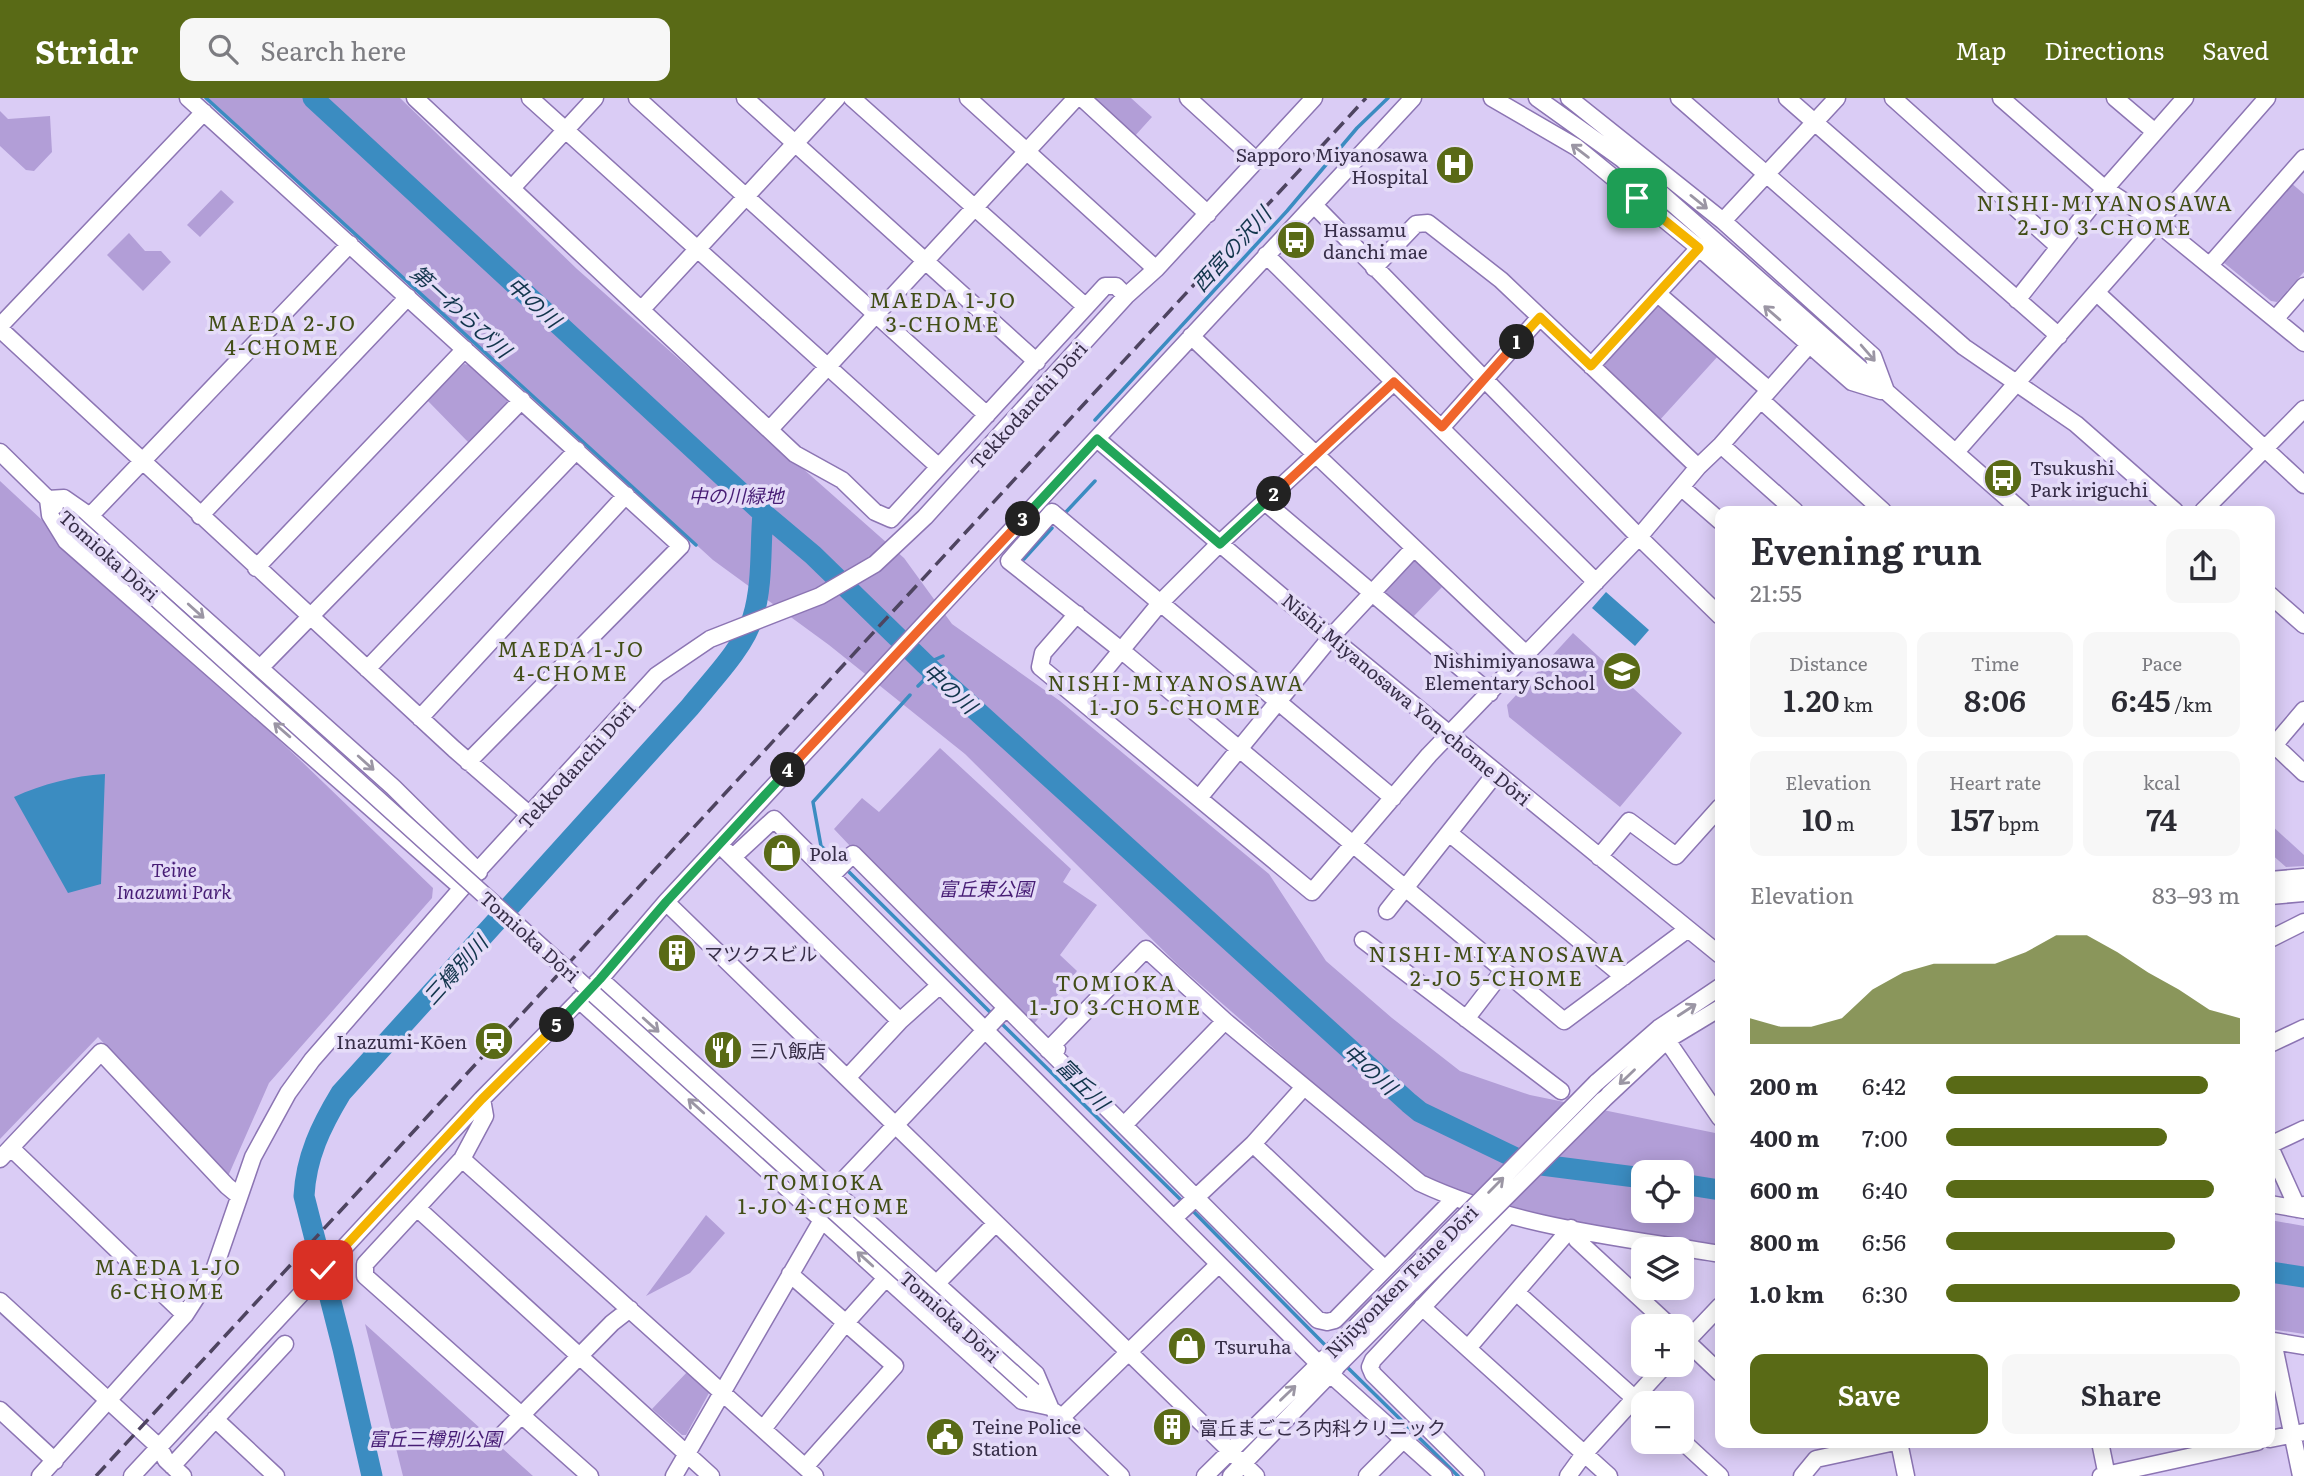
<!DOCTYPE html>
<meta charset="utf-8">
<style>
body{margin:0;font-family:Literata,"Noto Sans JP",serif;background:#f7f7f7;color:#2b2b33;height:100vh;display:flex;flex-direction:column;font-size:26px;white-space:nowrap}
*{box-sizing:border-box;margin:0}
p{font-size:23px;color:#7c7c81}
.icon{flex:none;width:38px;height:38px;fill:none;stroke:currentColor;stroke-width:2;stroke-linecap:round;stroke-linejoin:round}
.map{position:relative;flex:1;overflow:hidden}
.side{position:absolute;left:1715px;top:408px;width:560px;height:942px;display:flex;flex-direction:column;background:#fff;border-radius:14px;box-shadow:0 4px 18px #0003}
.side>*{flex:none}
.tools{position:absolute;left:1631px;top:1062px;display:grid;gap:14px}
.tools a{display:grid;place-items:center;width:63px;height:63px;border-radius:14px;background:#fff;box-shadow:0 4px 18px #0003;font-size:35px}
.pin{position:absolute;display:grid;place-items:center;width:60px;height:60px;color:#fff;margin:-30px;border-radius:14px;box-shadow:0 4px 10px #0006}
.km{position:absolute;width:35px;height:35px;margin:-18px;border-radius:50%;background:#222;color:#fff;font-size:19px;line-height:35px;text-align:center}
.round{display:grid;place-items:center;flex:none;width:74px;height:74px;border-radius:14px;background:#f7f7f7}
.summary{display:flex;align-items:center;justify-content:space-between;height:119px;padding:0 35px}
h1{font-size:38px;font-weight:600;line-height:52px}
.metrics{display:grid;grid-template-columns:repeat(3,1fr);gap:10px;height:119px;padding:7px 35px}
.metrics div{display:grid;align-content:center;border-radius:14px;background:#f7f7f7;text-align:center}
.metrics b{font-size:30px;font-weight:600}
.metrics small{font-size:19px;font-weight:400}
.metrics p{font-size:19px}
.chart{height:196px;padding:14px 35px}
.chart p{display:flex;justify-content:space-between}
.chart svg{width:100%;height:126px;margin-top:7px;fill:#596a16;opacity:.7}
.action{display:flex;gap:14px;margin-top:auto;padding:14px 35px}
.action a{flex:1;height:80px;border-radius:14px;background:#596a16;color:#fff;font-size:28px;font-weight:600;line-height:80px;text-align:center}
.action a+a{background:#f7f7f7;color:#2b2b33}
ul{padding:0 35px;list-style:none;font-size:23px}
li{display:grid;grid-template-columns:112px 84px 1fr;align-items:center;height:52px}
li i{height:18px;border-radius:9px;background:#596a16}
header{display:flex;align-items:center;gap:42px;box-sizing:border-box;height:98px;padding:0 35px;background:#596a16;color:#fff}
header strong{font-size:33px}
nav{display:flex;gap:38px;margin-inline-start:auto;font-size:24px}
.search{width:490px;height:63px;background:#f7f7f7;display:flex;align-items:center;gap:18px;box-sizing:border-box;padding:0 24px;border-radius:14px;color:#7c7c81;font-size:26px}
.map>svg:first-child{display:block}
.green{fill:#b29ed7;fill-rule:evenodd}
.water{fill:#3b8cc1}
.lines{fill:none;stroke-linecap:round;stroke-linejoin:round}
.stream{stroke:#3b8cc1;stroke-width:3.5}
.river{stroke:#3b8cc1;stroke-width:21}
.minor-casing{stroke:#8c75b3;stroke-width:19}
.minor{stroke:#fff;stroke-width:16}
.rail{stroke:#4e4460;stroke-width:3.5;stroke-dasharray:14 7;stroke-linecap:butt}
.minor-bridge-casing{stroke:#8c75b3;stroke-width:19;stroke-linecap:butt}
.minor-bridge{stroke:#fff;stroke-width:16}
.oneway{stroke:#9b96a4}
.split-1-casing{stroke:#fff;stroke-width:14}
.split-2-casing{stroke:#fff;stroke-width:14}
.split-3-casing{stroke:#fff;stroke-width:14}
.split-4-casing{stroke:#fff;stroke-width:14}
.split-5-casing{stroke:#fff;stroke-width:14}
.split-6-casing{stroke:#fff;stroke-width:14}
.split-1{stroke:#f5b400;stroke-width:9}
.split-2{stroke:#f0652b;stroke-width:9}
.split-3{stroke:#22a559;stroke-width:9}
.split-4{stroke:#f0652b;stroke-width:9}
.split-5{stroke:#22a559;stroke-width:9}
.split-6{stroke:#f5b400;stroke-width:9}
.labels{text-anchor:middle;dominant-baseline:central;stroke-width:7;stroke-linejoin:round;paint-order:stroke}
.poi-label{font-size:19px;fill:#372e48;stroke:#e5dcf8;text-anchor:start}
.street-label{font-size:19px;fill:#372e48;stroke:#e5dcf8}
.park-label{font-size:19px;font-style:italic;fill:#471d75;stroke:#e5dcf8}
.neighbourhood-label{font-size:21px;letter-spacing:2px;fill:#424e17;stroke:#e5dcf8}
.water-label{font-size:21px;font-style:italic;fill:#12354c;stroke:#e5dcf8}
</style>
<header>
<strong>Stridr</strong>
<div class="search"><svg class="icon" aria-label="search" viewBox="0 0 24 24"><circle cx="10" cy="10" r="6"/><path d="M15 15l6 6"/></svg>Search here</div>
<nav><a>Map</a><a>Directions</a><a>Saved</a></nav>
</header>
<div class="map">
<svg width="2304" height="1378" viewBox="0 0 2304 1378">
<rect width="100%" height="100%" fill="#daccf5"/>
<path class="green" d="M208 0H400L577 171 904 460 952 526 1060 603 1269 776 1326 863 1392 920 1460 973 1530 997 1720 1036V1150L1522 1117 1428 1085 1178 867 965 656 829 547 713 462ZM1643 1074H1682V1113H1643Z
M1088 0H1131L1152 19 1133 40Z
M0 13 8 21 50 18 52 54 34 73 26 72 0 48Z
M2290 84 2304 96V174L2277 204 2271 203 2223 164Z
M221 92 234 104 200 139 187 127Z
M129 135 145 153H161L171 164 143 193 107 157Z
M1660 205 1719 257 1658 324 1602 270V264L1654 206Z
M464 266 470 267 508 301 507 307 469 345 427 302Z
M0 383 297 659 433 790 432 800 269 985 229 1076 225 1077 98 939 0 1041Z
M1411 464H1417L1443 488 1412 520 1385 498 1384 492Z
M1573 535 1682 635 1620 709 1509 619 1507 607Z
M940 650 1071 771 1063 784 1097 807 1060 857 1077 873 1033 927 937 840 834 731 862 700 879 714Z
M2270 726 2304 757V768L2286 769 2270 755Z
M706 1117 725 1135 690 1175 646 1198Z
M2270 1122 2304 1128V1236L2270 1231Z
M365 1226 533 1378H403Z
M689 1272 709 1290V1295L686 1337H682L652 1311Z"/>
<path class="water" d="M1606 494 1649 532 1635 548 1592 510Z
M105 676 101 786 68 795 14 699C43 686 73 678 105 676Z"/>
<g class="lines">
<path class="stream" d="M206 0 696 447
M1095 322 1287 113 1357 30 1388 0
M1066 414 1095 383
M1024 461 1052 430
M918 588 924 582 925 566 943 558
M838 763 821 748 813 704 910 597
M846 771 992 916
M1000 924 1184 1105
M1190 1110 1327 1249
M1345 1267 1458 1378"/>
<path class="river" d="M313 0 763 415 813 457 925 566 1409 1005 1420 1014 1526 1065 1643 1080
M1682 1086 1720 1092
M2270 1174 2304 1179
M372 1378 343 1251 304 1098C306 1059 321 1028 341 995L690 609C710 584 744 550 753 519 763 486 760 449 763 415"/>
<g class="minor-casing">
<path id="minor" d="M188 0 681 448 468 664
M415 0 795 356 842 382 875 414 891 421 1105 188H1116L1126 198
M530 0 939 369
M637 0 987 317
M745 0 1037 264
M852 0 1085 208
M968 0 1156 171
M1082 0 1208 116
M1188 0 1257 63
M1492 0 1576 49 1699 150 1852 284 1881 293
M1537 0 1622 61 2022 413
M1569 0 1723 123 1873 258 1886 293
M1679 0 1964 249 2076 326 2175 413
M1787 0 2059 238
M1893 0 2059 149
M2001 0 2105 91 2156 124 2304 245
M2115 0 2155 34
M512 90 595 0
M1314 107 1639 439 1720 518
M1723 123 1837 0
M1266 157 1596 484
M2210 167 2304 60
M1374 170 1416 126 1428 125 1501 182 1698 369
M2097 195 2304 387
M1658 196 1769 292
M2017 202 2105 91 2185 0
M642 211 837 0
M2276 220 2304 188
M0 228 204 14
M0 231 454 651 531 718
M1191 238 1527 557
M1591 268 1699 150
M1761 302 1883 413
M1442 329 1540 219
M770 331 1076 0
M1097 341 1305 518 1720 857
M1721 347 1795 413
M0 354 55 408
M1956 354 2267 0
M1682 390 1720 423
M48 401 64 400 90 418 393 689 479 774
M48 401 50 417 66 443 462 790
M1265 404 1490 595
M2203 413 2304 311
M90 418 350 146
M200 418 408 199
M256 470 465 251
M2270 497 2304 527
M1077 516 1043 555 1040 569 1312 794 1429 657 1639 439 1698 369 1721 347 1809 247
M260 570 522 302
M367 571 577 352
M1081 601 1161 504 1220 445 1394 284
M420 620 626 397
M2270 643 2304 675
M2270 652 2304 612
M1199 700 1331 539 1414 450
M1393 700 1052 414 1009 463 1121 552 1564 923 1688 831
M1449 735 1624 879
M726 753 900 923
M733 759 774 721 1319 1266 1444 1378
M1599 759 1629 723 1676 758 1720 709
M831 778 853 756 1318 1222 1327 1224 1335 1222 1454 1101
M2270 782 2304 779
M2270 798 2304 795
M666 804 1256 1378
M1387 813 1496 675
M2270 841 2304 824
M1363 842 1561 993
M600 881 1036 1276 1050 1309
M579 902 1022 1303 1050 1309
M1466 921 1503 873
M1662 935 1720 1020
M2270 946 2304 930
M1057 951 1048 952 1146 851 1225 923 1420 1085C1514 1129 1619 1139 1720 1156
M847 980 900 923 940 887
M1596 985 1659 930 1720 889
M482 1001 485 1018 462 1061 365 1166V1178L590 1378
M1603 1002 1667 942 1720 910
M1124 1027 1225 923
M1253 1046 1385 1171
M2270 1047 2304 1031
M2270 1049 2298 1111 2304 1107
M11 1050 185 1217
M0 1061 101 954 227 1088 239 1098
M462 1061 815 1378
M834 1092 1006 910
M2270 1106 2304 1112
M417 1110 711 1378
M1174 1120 1253 1046 1304 989
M790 1176 895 1268 805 1369
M937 1185 996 1125
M1516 1194 1643 1308
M0 1203 159 1349 166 1362 183 1378
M1422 1209 1609 1378
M1682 1239 1720 1275
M2270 1243H2273L2301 1378
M2273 1243 2304 1248
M1682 1248 1720 1208
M1468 1250 1571 1130 1577 1142 1670 1228
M0 1312 55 1363
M1055 1314 1121 1378
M1061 1320 1219 1166
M215 1321 276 1378
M763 1331 843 1228 886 1180
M500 1339 612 1225 630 1211
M2270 1341 2304 1334
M1682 1343 1720 1378
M1899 1344 1906 1378
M2100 1344 2107 1378
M172 1368 285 1246
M40 1378 185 1217 214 1172 253 1059 288 995 312 962 462 790 657 577 710 541 820 498 875 466 925 419 1126 198 1156 171 1314 0
M132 1378 482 1001 600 881 666 804 1413 0
M674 1378 822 1122
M1205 1378 1325 1260
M1231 1378 1336 1270
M1367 1378 1403 1342
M1476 1378 1373 1276 1370 1269 1373 1262 1508 1118
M1568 1378 1584 1356 1665 1267
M1802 1378 1816 1361 1895 1344
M2101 1378 2257 1344"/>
</g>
<use href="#minor" class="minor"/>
<path class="rail" d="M96 1378 1366 0"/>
<g class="minor-bridge-casing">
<path id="minor-bridge" d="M67 420 1033 1293
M1328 1257 1596 985
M1337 1268 1603 1002"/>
</g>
<use href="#minor-bridge" class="minor-bridge"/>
</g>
<defs><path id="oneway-shaft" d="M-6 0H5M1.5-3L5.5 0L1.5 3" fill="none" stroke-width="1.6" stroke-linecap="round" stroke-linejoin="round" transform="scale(1.75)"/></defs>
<g class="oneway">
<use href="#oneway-shaft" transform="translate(1580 53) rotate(-143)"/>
<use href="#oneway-shaft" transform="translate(1699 104) rotate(39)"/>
<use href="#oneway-shaft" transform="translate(1772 215) rotate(-139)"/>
<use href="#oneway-shaft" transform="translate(1868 255) rotate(49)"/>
<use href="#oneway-shaft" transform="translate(196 513) rotate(42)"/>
<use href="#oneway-shaft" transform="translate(282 632) rotate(-139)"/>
<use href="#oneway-shaft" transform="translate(366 665) rotate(42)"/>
<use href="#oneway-shaft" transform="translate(1687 912) rotate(-33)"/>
<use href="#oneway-shaft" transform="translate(651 927) rotate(42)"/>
<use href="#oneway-shaft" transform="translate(1627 979) rotate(136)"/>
<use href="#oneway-shaft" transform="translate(696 1008) rotate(-138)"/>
<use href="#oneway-shaft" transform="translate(1496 1087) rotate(-45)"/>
<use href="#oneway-shaft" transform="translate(865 1161) rotate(-138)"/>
<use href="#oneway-shaft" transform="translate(1288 1295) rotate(-44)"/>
</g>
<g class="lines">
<g class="split-1-casing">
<path id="split-1" d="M1517 244 1540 219 1591 268 1699 150 1637 100"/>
</g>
<g class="split-2-casing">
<path id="split-2" d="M1274 396 1394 284 1442 329 1517 244"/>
</g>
<g class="split-3-casing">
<path id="split-3" d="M1023 421 1097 341 1220 446 1274 396"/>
</g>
<g class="split-4-casing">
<path id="split-4" d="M788 672 1023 421"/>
</g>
<g class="split-5-casing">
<path id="split-5" d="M557 927 600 881 666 804 788 672"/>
</g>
<g class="split-6-casing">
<path id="split-6" d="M323 1172 482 1001 557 927"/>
</g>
<use href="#split-1" class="split-1"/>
<use href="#split-2" class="split-2"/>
<use href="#split-3" class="split-3"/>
<use href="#split-4" class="split-4"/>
<use href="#split-5" class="split-5"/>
<use href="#split-6" class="split-6"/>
</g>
<defs>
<g id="hospital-disc" transform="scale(2.0125)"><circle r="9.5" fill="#596a16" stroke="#e5dcf8"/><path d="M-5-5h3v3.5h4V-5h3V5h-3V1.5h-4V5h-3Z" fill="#fff"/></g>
<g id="bus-disc" transform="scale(2.0125)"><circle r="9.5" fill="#596a16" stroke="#e5dcf8"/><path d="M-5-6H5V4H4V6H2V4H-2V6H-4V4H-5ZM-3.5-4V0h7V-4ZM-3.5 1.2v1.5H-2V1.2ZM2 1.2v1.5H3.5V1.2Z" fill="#fff"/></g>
<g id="school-disc" transform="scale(2.0125)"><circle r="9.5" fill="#596a16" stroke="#e5dcf8"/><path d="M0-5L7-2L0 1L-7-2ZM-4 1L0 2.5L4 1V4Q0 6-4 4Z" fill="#fff"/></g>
<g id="shop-disc" transform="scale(2.0125)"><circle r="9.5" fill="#596a16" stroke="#e5dcf8"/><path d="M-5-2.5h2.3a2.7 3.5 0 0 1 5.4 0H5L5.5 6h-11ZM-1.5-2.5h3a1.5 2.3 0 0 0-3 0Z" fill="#fff"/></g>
<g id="building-disc" transform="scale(2.0125)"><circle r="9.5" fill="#596a16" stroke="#e5dcf8"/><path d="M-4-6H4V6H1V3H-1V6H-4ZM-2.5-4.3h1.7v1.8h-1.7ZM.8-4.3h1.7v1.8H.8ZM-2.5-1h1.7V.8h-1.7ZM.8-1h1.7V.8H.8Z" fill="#fff"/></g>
<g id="station-disc" transform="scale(2.0125)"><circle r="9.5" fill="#596a16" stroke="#e5dcf8"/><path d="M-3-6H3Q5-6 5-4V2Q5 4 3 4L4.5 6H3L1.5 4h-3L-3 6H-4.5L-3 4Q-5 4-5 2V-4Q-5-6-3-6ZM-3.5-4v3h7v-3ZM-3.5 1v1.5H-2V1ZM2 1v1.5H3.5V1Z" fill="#fff"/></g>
<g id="restaurant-disc" transform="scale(2.0125)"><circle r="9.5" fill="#596a16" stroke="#e5dcf8"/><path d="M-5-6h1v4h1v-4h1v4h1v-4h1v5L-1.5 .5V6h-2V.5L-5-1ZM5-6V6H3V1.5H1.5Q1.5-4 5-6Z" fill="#fff"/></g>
<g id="civic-disc" transform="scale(2.0125)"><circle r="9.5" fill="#596a16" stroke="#e5dcf8"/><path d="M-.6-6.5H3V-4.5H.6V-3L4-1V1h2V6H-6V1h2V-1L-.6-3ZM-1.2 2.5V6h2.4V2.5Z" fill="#fff"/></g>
</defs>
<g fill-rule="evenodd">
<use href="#hospital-disc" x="1455" y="67"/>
<use href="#bus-disc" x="1296" y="142"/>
<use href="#bus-disc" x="2003" y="380"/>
<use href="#school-disc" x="1622" y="573"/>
<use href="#shop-disc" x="782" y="755"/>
<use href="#building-disc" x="677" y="855"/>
<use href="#station-disc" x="494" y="943"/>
<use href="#restaurant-disc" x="723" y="952"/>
<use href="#shop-disc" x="1187" y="1248"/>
<use href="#building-disc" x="1172" y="1329"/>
<use href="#civic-disc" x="945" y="1339"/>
</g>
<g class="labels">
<g class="poi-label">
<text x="1428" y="56" text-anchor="end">Sapporo Miyanosawa<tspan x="1428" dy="22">Hospital</tspan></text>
<text x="1323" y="131">Hassamu<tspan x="1323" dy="22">danchi mae</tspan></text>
<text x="2030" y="369">Tsukushi<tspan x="2030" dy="22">Park iriguchi</tspan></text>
<text x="1595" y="562" text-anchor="end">Nishimiyanosawa<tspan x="1595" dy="22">Elementary School</tspan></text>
<text x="809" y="755">Pola</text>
<text x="704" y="855">マツクスビル</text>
<text x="467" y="943" text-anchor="end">Inazumi-Kōen</text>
<text x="750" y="952">三八飯店</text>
<text x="1214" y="1248">Tsuruha</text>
<text x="972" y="1328">Teine Police<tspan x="972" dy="22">Station</tspan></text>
<text x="1199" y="1329">富丘まごころ内科クリニック</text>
</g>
<g class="street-label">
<text transform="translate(1028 307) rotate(-48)">Tekkodanchi Dōri</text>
<text transform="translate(109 457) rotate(42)">Tomioka Dōri</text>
<text transform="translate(1407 601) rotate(40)">Nishi Miyanosawa Yon-chōme Dōri</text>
<text transform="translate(576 667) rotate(-48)">Tekkodanchi Dōri</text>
<text transform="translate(530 838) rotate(42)">Tomioka Dōri</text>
<text transform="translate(1401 1183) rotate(-45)">Nijūyonken Teine Dōri</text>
<text transform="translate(950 1218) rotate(42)">Tomioka Dōri</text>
</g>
<g class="park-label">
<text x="736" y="397">中の川緑地</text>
<text x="174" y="771">Teine<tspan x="174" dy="22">Inazumi Park</tspan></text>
<text x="986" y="790">富丘東公園</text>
<text x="435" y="1340">富丘三樽別公園</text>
</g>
<g class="neighbourhood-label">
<text x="2105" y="103">NISHI-MIYANOSAWA<tspan x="2105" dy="24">2-JO 3-CHOME</tspan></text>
<text x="943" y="200">MAEDA 1-JO<tspan x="943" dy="24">3-CHOME</tspan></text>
<text x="282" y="223">MAEDA 2-JO<tspan x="282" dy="24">4-CHOME</tspan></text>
<text x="571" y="549">MAEDA 1-JO<tspan x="571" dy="24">4-CHOME</tspan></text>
<text x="1176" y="583">NISHI-MIYANOSAWA<tspan x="1176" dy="24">1-JO 5-CHOME</tspan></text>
<text x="1497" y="854">NISHI-MIYANOSAWA<tspan x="1497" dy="24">2-JO 5-CHOME</tspan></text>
<text x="1116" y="883">TOMIOKA<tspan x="1116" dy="24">1-JO 3-CHOME</tspan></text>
<text x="824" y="1082">TOMIOKA<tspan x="824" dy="24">1-JO 4-CHOME</tspan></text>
<text x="168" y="1167">MAEDA 1-JO<tspan x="168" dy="24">6-CHOME</tspan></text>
</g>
<g class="water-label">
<text transform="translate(1230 150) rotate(-48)">西宮の沢川</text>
<text transform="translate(535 203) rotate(42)">中の川</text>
<text transform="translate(462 212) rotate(42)">第一わらび川</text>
<text transform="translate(951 589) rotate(42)">中の川</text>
<text transform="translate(454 871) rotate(-48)">三樽別川</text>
<text transform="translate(1371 970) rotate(42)">中の川</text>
<text transform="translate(1084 985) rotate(45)">富丘川</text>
</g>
</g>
</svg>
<div class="tools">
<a><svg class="icon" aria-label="locate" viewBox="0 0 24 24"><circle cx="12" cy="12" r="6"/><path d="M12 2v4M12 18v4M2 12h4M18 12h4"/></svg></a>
<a><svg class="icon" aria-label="layers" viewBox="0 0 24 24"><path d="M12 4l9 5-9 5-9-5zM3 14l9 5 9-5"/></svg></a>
<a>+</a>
<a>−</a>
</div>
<div class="pin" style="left:1637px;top:100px;background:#1e9e55"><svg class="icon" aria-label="arrive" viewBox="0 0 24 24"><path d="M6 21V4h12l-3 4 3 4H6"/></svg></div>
<div class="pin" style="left:323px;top:1172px;background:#d93025"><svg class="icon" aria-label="check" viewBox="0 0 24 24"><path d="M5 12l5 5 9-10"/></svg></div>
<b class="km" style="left:1517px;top:244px">1</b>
<b class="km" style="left:1274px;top:396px">2</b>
<b class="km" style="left:1023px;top:421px">3</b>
<b class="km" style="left:788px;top:672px">4</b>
<b class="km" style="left:557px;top:927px">5</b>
<section class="side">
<div class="summary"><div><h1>Evening run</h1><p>21:55</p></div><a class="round"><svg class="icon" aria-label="share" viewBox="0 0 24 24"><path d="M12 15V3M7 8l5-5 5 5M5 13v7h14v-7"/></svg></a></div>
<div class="metrics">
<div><p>Distance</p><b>1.20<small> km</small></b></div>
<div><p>Time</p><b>8:06</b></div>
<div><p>Pace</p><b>6:45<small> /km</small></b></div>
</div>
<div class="metrics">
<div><p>Elevation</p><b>10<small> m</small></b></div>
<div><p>Heart rate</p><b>157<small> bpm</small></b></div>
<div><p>kcal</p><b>74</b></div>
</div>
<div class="chart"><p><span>Elevation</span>83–93 m</p>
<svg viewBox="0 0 160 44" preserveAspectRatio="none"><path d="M0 44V35L10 38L20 38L30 35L40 25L50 19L60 16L70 16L80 16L90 12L100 6L110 6L120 12L130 19L140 25L150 32L160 35V44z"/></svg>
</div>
<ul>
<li><b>200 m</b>6:42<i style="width:89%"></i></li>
<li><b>400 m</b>7:00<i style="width:75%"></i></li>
<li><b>600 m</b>6:40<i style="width:91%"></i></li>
<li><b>800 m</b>6:56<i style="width:78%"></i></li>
<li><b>1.0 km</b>6:30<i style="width:100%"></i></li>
</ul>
<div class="action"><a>Save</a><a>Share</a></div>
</section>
</div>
